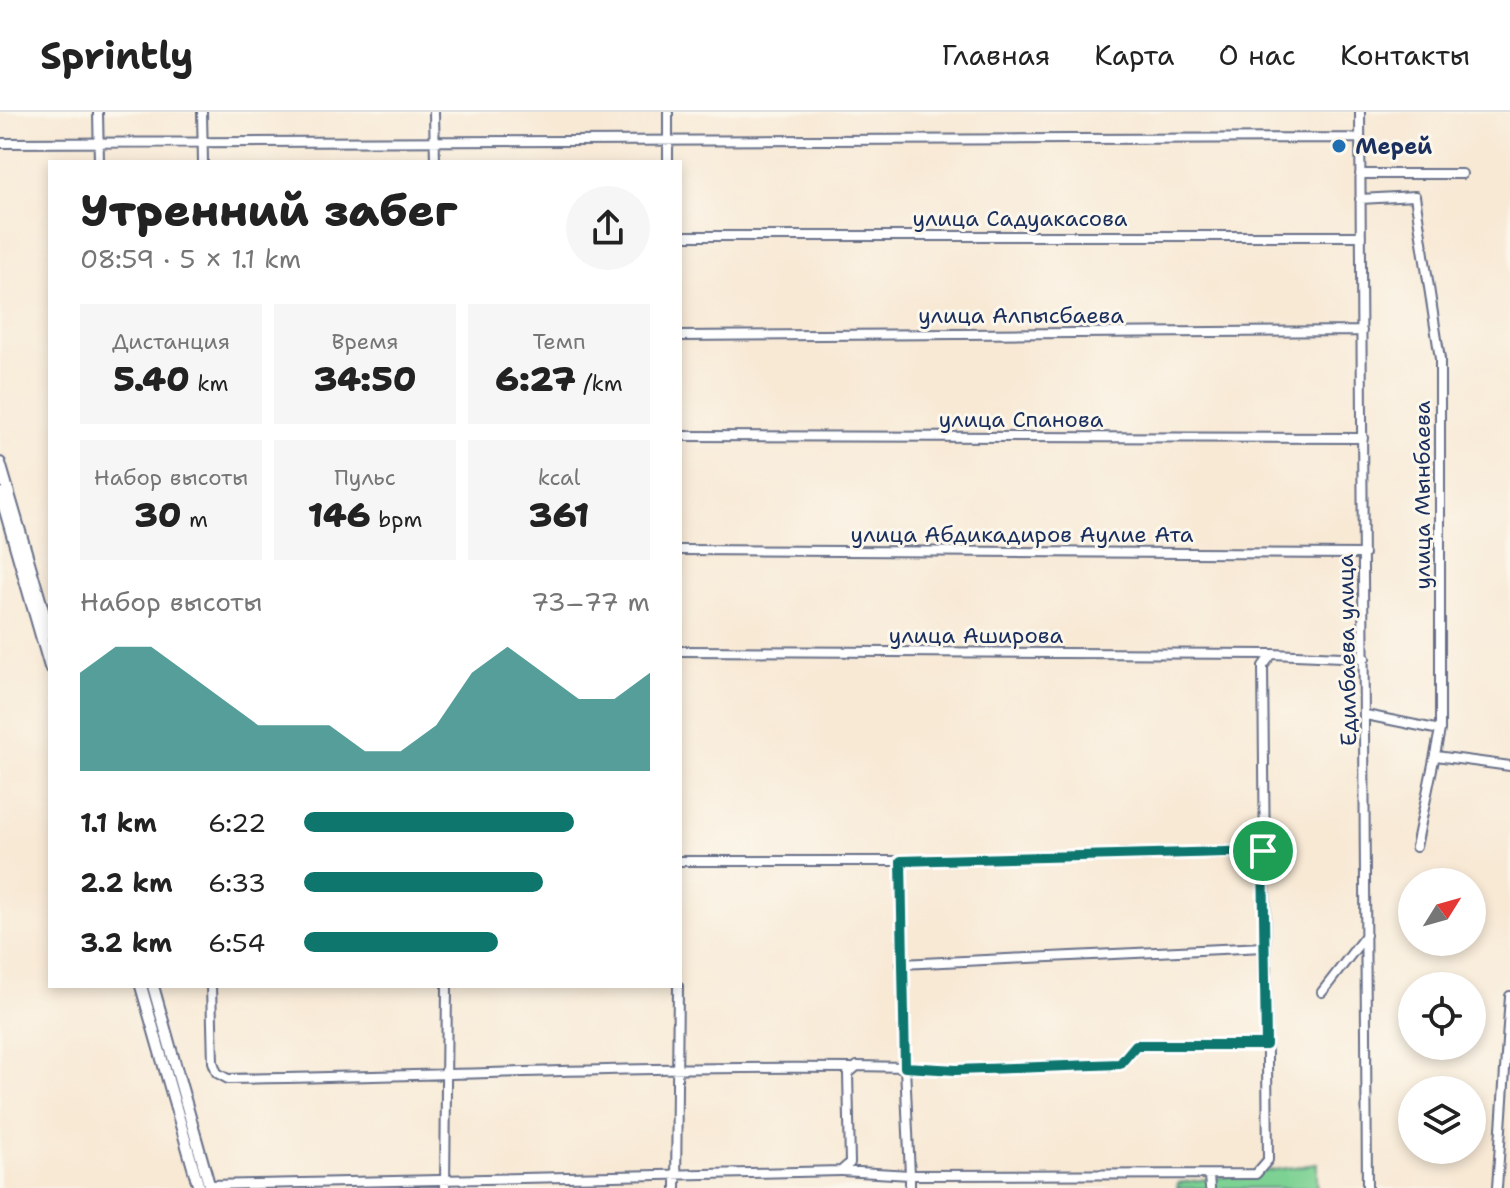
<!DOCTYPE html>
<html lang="ru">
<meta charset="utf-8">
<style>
body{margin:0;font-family:"Shantell Sans",sans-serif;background:#f6f6f6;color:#222;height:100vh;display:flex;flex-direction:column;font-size:30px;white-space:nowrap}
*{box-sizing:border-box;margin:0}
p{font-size:26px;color:#767676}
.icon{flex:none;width:44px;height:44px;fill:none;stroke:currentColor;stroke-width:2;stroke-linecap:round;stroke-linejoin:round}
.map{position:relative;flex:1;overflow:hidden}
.panel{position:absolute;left:48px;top:48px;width:634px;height:828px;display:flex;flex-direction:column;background:#fff;border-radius:0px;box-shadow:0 4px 12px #0003}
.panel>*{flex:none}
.needle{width:52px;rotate:53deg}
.controls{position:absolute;left:1398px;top:756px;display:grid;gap:16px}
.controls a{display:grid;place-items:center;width:88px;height:88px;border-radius:50%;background:#fff;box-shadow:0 4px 12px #0003;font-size:40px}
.pin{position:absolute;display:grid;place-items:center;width:68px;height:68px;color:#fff;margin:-34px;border:4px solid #fff;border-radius:50%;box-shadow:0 2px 8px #0007}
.round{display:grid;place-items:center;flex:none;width:84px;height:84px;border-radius:42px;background:#f6f6f6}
.head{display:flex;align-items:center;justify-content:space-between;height:136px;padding:0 32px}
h1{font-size:44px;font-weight:800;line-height:60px}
.metrics{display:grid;grid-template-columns:repeat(3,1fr);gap:12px;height:136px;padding:8px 32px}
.metrics div{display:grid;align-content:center;border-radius:0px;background:#f6f6f6;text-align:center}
.metrics b{font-size:34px;font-weight:800}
.metrics small{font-size:22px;font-weight:400}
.metrics p{font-size:22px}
.chart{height:224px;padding:16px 32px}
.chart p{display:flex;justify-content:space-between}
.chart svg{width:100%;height:144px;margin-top:8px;fill:#0f766e;opacity:.7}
ul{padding:0 32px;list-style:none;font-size:26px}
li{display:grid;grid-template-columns:128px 96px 1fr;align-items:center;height:60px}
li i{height:20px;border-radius:10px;background:#0f766e}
header{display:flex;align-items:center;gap:48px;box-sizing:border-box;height:112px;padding:0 40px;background:#fff;border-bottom:2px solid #e0e0e0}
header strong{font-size:38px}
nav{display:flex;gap:44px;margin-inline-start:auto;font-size:28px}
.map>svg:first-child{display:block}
.green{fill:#7dd193;stroke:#4c8078;stroke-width:2}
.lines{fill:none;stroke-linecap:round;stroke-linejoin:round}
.minor-casing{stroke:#687088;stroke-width:12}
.major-casing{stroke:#687088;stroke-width:14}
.minor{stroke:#fff;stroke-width:8}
.major{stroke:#fff;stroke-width:10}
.route-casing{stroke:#fff;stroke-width:16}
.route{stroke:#0f766e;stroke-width:10}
.poi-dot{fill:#1f6fb2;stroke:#fbf7ec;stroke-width:3}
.labels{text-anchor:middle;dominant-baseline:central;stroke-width:6;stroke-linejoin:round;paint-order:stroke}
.poi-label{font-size:22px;font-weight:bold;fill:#1b2f5e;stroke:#fbf7ec;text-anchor:start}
.street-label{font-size:22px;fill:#1b2f5e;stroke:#fbf7ec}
</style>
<header>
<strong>Sprintly</strong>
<nav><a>Главная</a><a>Карта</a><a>О нас</a><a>Контакты</a></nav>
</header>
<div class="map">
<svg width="1510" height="1076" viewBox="0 0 1510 1076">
<rect width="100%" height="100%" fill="#fbf7ec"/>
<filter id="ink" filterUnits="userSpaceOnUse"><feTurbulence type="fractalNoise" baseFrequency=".0125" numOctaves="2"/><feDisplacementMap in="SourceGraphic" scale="16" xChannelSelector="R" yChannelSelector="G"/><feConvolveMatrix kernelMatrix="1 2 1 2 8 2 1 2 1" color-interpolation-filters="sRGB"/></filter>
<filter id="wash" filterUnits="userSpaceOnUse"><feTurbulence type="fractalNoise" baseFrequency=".006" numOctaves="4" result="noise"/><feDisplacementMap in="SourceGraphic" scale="32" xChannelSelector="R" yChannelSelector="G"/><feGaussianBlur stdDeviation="1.8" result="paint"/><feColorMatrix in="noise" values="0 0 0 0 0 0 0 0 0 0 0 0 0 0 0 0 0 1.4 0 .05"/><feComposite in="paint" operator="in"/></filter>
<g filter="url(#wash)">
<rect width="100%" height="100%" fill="#f8e9d5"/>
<path class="green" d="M1317 1052V1076H1177L1178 1071Z"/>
</g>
<g filter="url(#ink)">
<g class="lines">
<g class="minor-casing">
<path id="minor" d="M98 0 99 50
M202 0 203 50
M434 0 435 50
M668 0V50
M1360 0 1367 1076
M0 31 1360 26
M1360 62H1462
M1360 87 1415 84 1440 247V618L1416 735
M680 124H1361
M680 224 1362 219
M680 324 1363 326
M680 438 1364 442
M680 539 1271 542
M1366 603 1440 618
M1436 644 1510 654
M680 749H901L1263 739
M901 749 905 955 956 958 1120 952 1136 933H1266
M901 852 1264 835
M211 874 213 950 217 961 228 967C436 964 643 954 851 956
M1322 880 1366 823
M842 1059 910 1063V1076
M1209 1064 1210 1076
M209 1073 841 1059 850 1051 848 962 857 954 905 955 910 1063 1256 1062 1268 1048 1263 554 1272 542 1365 546
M445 1076 447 874
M676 1076 678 874
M1497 1076 1510 884"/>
</g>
<g class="major-casing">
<path id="major" d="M0 351 50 522
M0 381 50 555
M141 874 199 1076
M153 874 210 1076"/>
</g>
<use href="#minor" class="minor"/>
<use href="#major" class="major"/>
</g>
</g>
<g class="lines" filter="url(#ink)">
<g class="route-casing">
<path id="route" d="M1263 739 1266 933H1136L1120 952 956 958 905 955 901 749Z"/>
</g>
<use href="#route" class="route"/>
</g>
<circle class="poi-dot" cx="1339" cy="34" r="8"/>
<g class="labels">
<g class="poi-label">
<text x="1355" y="34">Мерей</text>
</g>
<g class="street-label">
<text x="1020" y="106">улица Садуакасова</text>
<text x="1021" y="203">улица Алпысбаева</text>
<text x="1021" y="307">улица Спанова</text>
<text transform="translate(1422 383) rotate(-90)">улица Мынбаева</text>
<text x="1022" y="422">улица Абдикадиров Аулие Ата</text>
<text x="976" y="523">улица Аширова</text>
<text transform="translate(1347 538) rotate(-91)">Едилбаева улица</text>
</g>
</g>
</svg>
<div class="controls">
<a><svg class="needle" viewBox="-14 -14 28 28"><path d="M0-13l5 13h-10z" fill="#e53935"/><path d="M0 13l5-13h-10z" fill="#767676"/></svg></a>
<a><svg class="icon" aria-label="locate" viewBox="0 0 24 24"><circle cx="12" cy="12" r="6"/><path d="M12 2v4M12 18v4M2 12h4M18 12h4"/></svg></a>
<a><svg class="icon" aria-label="layers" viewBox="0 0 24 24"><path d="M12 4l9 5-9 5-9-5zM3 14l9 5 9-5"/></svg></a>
</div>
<div class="pin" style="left:1263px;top:739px;background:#1e9e55"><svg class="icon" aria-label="arrive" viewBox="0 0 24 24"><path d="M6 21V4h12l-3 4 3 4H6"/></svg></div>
<section class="panel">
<div class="head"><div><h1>Утренний забег</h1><p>08:59 · 5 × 1.1 km</p></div><a class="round"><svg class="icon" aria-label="share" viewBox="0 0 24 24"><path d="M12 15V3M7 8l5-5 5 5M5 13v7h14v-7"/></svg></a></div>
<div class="metrics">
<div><p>Дистанция</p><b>5.40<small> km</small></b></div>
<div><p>Время</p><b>34:50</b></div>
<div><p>Темп</p><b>6:27<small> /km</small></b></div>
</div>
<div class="metrics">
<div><p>Набор высоты</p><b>30<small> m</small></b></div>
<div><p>Пульс</p><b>146<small> bpm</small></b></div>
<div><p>kcal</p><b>361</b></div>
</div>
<div class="chart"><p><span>Набор высоты</span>73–77 m</p>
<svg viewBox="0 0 160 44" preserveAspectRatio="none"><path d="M0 44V14L10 6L20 6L30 14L40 22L50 30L60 30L70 30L80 38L90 38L100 30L110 14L120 6L130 14L140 22L150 22L160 14V44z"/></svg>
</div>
<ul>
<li><b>1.1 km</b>6:22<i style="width:78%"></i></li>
<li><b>2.2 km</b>6:33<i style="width:69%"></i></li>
<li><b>3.2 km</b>6:54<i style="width:56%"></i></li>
</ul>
</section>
</div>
